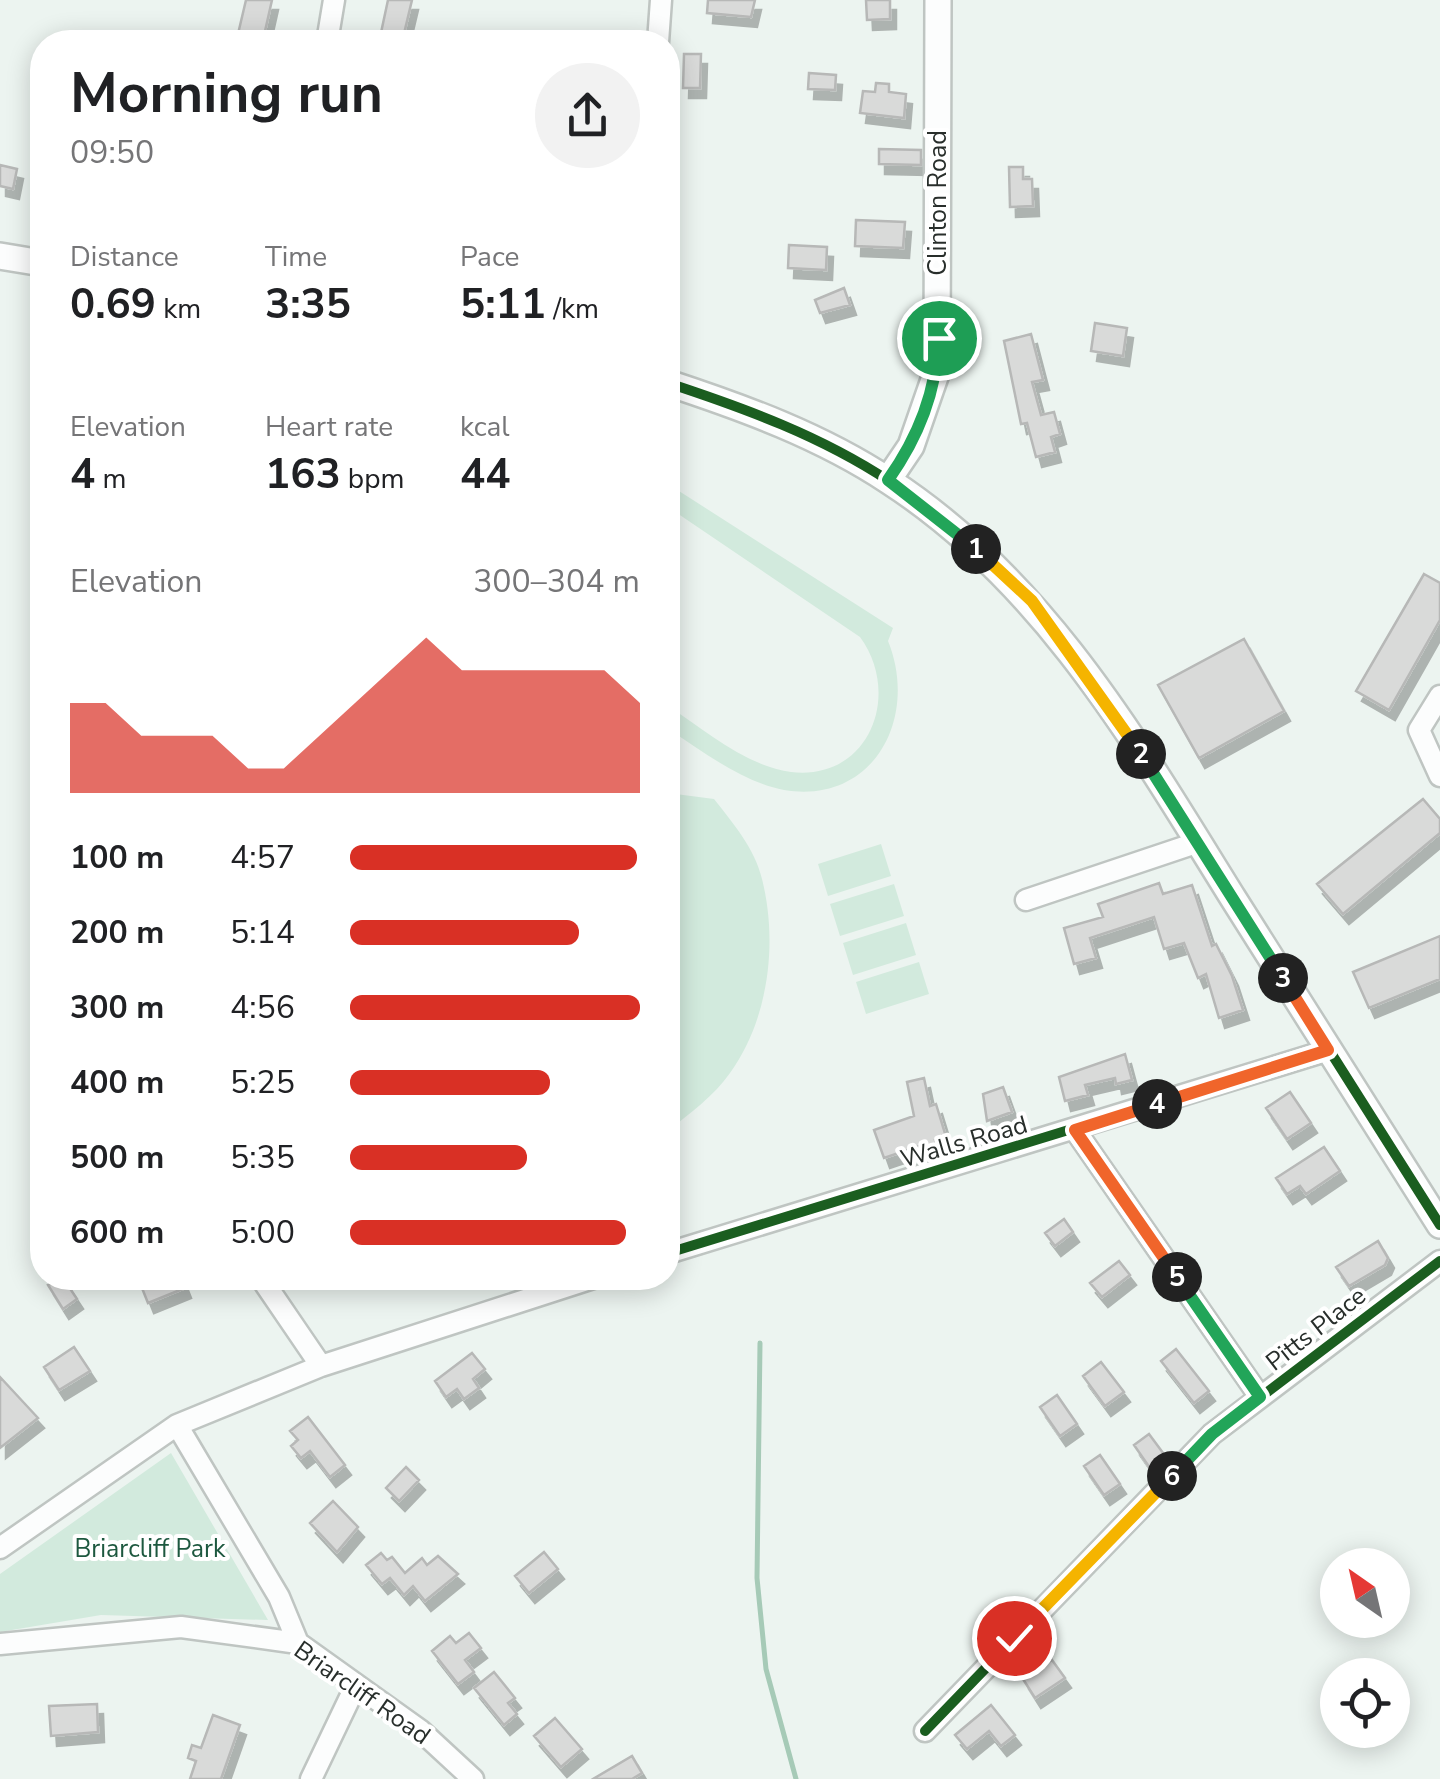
<!DOCTYPE html>
<meta charset="utf-8">
<style>
body{margin:0;font-family:"Nunito Sans",sans-serif;background:#f2f2f2;color:#202124;height:100vh;display:flex;flex-direction:column;font-size:38px;white-space:nowrap}
*{box-sizing:border-box;margin:0}
p{font-size:32px;color:#757577}
.icon{flex:none;width:55px;height:55px;fill:none;stroke:currentColor;stroke-width:2;stroke-linecap:round;stroke-linejoin:round}
.map{position:relative;flex:1;overflow:hidden}
.side{position:absolute;left:30px;top:30px;width:650px;height:1260px;display:flex;flex-direction:column;background:#fff;border-radius:40px;box-shadow:0 5px 25px #0003}
.side>*{flex:none}
.needle{width:65px;rotate:326deg}
.buttons{position:absolute;left:1320px;top:1548px;display:grid;gap:20px}
.buttons a{display:grid;place-items:center;width:90px;height:90px;border-radius:50%;background:#fff;box-shadow:0 5px 25px #0003;font-size:50px}
.pin{position:absolute;display:grid;place-items:center;width:85px;height:85px;color:#fff;margin:-42px;border:5px solid #fff;border-radius:50%;box-shadow:0 2px 10px #0007}
.km{position:absolute;width:50px;height:50px;margin:-25px;border-radius:50%;background:#222;color:#fff;font-size:28px;line-height:50px;text-align:center}
.round{display:grid;place-items:center;flex:none;width:105px;height:105px;border-radius:52px;background:#f2f2f2}
.summary{display:flex;align-items:center;justify-content:space-between;height:170px;padding:0 40px}
h1{font-size:55px;font-weight:700;line-height:75px}
.stats{display:grid;grid-template-columns:repeat(3,1fr);gap:15px;height:170px;padding:10px 40px}
.stats div{display:grid;align-content:center}
.stats b{font-size:42px;font-weight:700}
.stats small{font-size:28px;font-weight:400}
.stats p{font-size:28px}
.chart{height:280px;padding:20px 40px}
.chart p{display:flex;justify-content:space-between}
.chart svg{width:100%;height:180px;margin-top:10px;fill:#d93025;opacity:.7}
ul{padding:0 40px;list-style:none;font-size:32px}
li{display:grid;grid-template-columns:160px 120px 1fr;align-items:center;height:75px}
li i{height:25px;border-radius:12px;background:#d93025}
.map>svg:first-child{display:block}
.green{fill:#d2eadd}
.lines{fill:none;stroke-linecap:round;stroke-linejoin:round}
.stream{stroke:#a6cab7;stroke-width:5}
.building{fill:#d9dad9;stroke:#b7b8b7;stroke-width:2.5;filter:url(#shadow)}
.minor-casing{stroke:#bfc5c2;stroke-width:25}
.tertiary-casing{stroke:#bfc5c2;stroke-width:30}
.minor{stroke:#fcfdfd;stroke-width:20}
.tertiary{stroke:#fcfdfd;stroke-width:25}
.cycleway-casing{stroke:#fff;stroke-width:16}
.cycleway{stroke:#1b5e20;stroke-width:10}
.split-1-casing{stroke:#fff;stroke-width:20}
.split-2-casing{stroke:#fff;stroke-width:20}
.split-3-casing{stroke:#fff;stroke-width:20}
.split-4-casing{stroke:#fff;stroke-width:20}
.split-5-casing{stroke:#fff;stroke-width:20}
.split-6-casing{stroke:#fff;stroke-width:20}
.split-7-casing{stroke:#fff;stroke-width:20}
.split-1{stroke:#22a559;stroke-width:12}
.split-2{stroke:#f5b400;stroke-width:12}
.split-3{stroke:#22a559;stroke-width:12}
.split-4{stroke:#f0652b;stroke-width:12}
.split-5{stroke:#f0652b;stroke-width:12}
.split-6{stroke:#22a559;stroke-width:12}
.split-7{stroke:#f5b400;stroke-width:12}
.labels{text-anchor:middle;dominant-baseline:central;stroke-width:8;stroke-linejoin:round;paint-order:stroke}
.street-label{font-size:25px;fill:#282e2b;stroke:#fff}
.park-label{font-size:25px;fill:#1d583f;stroke:#fff}
</style>
<div class="map">
<svg width="1440" height="1779" viewBox="0 0 1440 1779">
<defs>
<filter id="shadow"><feDropShadow dx="6" dy="10" stdDeviation="0" flood-color="#0004"/></filter>
</defs>
<rect width="100%" height="100%" fill="#ecf4f0"/>
<path class="green" d="M668 484 893 628 888 641C919 717 874 805 784 790 742 782 704 752 668 729V706C705 730 746 766 791 772 870 781 902 694 860 637L668 507Z
M668 793 714 799C733 823 755 849 762 879 778 942 769 1019 730 1073 715 1095 689 1114 668 1131Z
M881 844 891 876 828 896 818 864Z
M894 884 904 916 840 936 830 904Z
M906 923 916 955 853 975 843 943Z
M919 962 929 994 866 1014 856 982Z
M171 1453 268 1620 101 1615 0 1632V1574Z"/>
<g class="lines">
<path class="stream" d="M760 1343 757 1578 766 1669 796 1779"/>
</g>
<path class="building" d="M246 0H272L263 40 238 34Z
M388 0H412L402 42H379Z
M708 0H755L751 17 707 13Z
M866 0H890V19L867 20Z
M684 54H701L700 88H683Z
M809 73 836 75 835 90 808 89Z
M876 83 889 84V92L906 94 904 118 860 113 863 91 875 92Z
M879 149 921 150V165L879 164Z
M0 165 17 169 13 189 0 186Z
M1009 167H1023V179H1032L1033 206 1010 207Z
M856 220 905 222 903 248 855 246Z
M789 245 827 247 826 270 788 268Z
M844 288 850 305 820 313 815 300Z
M1095 323 1127 328 1123 356 1091 351Z
M1031 334 1043 380 1032 382 1041 415 1054 412 1060 434 1051 437 1055 452 1036 457 1027 423 1021 424 1004 341Z
M1424 574 1440 583V620L1389 710 1356 691Z
M1244 639 1284 711 1199 758 1158 685Z
M1423 799 1440 819V833L1343 914 1317 884Z
M1159 883 1163 894 1192 885 1212 946 1216 944 1232 976 1243 1010 1219 1018 1206 974 1198 978 1184 943 1164 949 1154 917 1090 938 1096 958 1074 964 1064 928 1103 917 1098 904Z
M1440 936V979L1369 1008 1353 972Z
M1125 1054 1132 1080 1116 1084 1115 1078 1085 1085 1088 1095 1065 1101 1059 1077Z
M924 1078 930 1106 936 1104 946 1137 935 1140 937 1146 924 1150 922 1145 884 1158 874 1130 914 1116 907 1082Z
M1003 1087 1012 1112 987 1121 983 1094Z
M1290 1092 1311 1123 1287 1139 1266 1108Z
M1324 1147 1340 1171 1306 1194 1300 1186 1287 1194 1276 1178Z
M1064 1219 1073 1232 1055 1246 1045 1233Z
M1378 1241 1388 1258 1385 1265 1349 1286 1336 1267Z
M1119 1261 1130 1275 1102 1297 1090 1283Z
M63 1278 77 1299 63 1309 48 1285Z
M138 1278H181L185 1288 148 1303Z
M74 1347 90 1371 59 1390 44 1367Z
M1176 1349 1209 1391 1194 1403 1161 1361Z
M472 1353 485 1369 473 1379 479 1388 464 1399 457 1389 446 1397 435 1381Z
M1101 1362 1124 1392 1105 1406 1083 1376Z
M0 1377 38 1418 0 1448Z
M1057 1395 1077 1424 1060 1436 1040 1407Z
M308 1417 345 1465 330 1477 310 1451 301 1458 291 1446 298 1440 290 1431Z
M1149 1434 1166 1457 1150 1468 1134 1445Z
M1100 1455 1120 1484 1104 1495 1084 1466Z
M406 1467 419 1480 399 1501 386 1488Z
M333 1501 358 1527 337 1552 310 1523Z
M544 1552 558 1569 529 1593 515 1576Z
M381 1553 387 1560 392 1557 405 1573 422 1558 427 1565 438 1556 458 1574 425 1601 413 1586 404 1595 390 1578 382 1584 366 1565Z
M469 1633 481 1648 465 1660 474 1672 458 1684 432 1651 450 1636 456 1643Z
M1052 1660 1065 1678 1035 1698 1023 1679Z
M494 1672 515 1698 508 1703 517 1714 504 1725 474 1688Z
M97 1704 98 1732 51 1736 49 1706Z
M991 1705 1015 1735 1001 1746 989 1731 967 1749 955 1735Z
M213 1715 240 1725 221 1779H190L196 1761 188 1758 192 1745 201 1748Z
M555 1718 582 1749 561 1767 534 1736Z
M632 1756 642 1773 632 1779H593Z"/>
<g class="lines">
<g class="minor-casing">
<path id="minor" d="M327 42 334 0
M658 42 661 0
M1440 696 1419 730 1440 776
M1026 900 1199 842
M1075 1130 1260 1397
M668 1253 1329 1050
M261 1278 321 1366
M177 1425 279 1597 298 1643
M0 1548 177 1425 321 1366 593 1278
M0 1644 181 1627 298 1643 421 1731 473 1779
M925 1731 1212 1434 1440 1261
M311 1779 356 1685"/>
</g>
<g class="tertiary-casing">
<path id="tertiary" d="M0 256 42 263
M668 383C744 408 821 436 889 481 1045 582 1137 744 1233 898 1302 1007 1371 1116 1440 1225
M888 480 911 446 937 371 938 0"/>
</g>
<use href="#minor" class="minor"/>
<use href="#tertiary" class="tertiary"/>
<g class="cycleway-casing">
<path id="cycleway" d="M668 383C744 408 821 436 889 481 1045 582 1137 744 1233 898 1302 1007 1371 1116 1440 1225
M668 1253 1329 1050
M925 1731 1212 1434 1440 1261"/>
</g>
<use href="#cycleway" class="cycleway"/>
</g>
<g class="lines">
<g class="split-1-casing">
<path id="split-1" d="M939 338C936 392 919 436 888 480L976 549"/>
</g>
<g class="split-2-casing">
<path id="split-2" d="M976 549 1032 601 1141 754"/>
</g>
<g class="split-3-casing">
<path id="split-3" d="M1141 754 1283 978"/>
</g>
<g class="split-4-casing">
<path id="split-4" d="M1157 1104 1328 1050 1283 978"/>
</g>
<g class="split-5-casing">
<path id="split-5" d="M1157 1104 1075 1130 1177 1277"/>
</g>
<g class="split-6-casing">
<path id="split-6" d="M1172 1476 1212 1434 1260 1397 1177 1277"/>
</g>
<g class="split-7-casing">
<path id="split-7" d="M1014 1638 1172 1476"/>
</g>
<use href="#split-1" class="split-1"/>
<use href="#split-2" class="split-2"/>
<use href="#split-3" class="split-3"/>
<use href="#split-4" class="split-4"/>
<use href="#split-5" class="split-5"/>
<use href="#split-6" class="split-6"/>
<use href="#split-7" class="split-7"/>
</g>
<g class="labels">
<g class="street-label">
<text transform="translate(938 203) rotate(-90)">Clinton Road</text>
<text transform="translate(964 1142) rotate(-16)">Walls Road</text>
<text transform="translate(1316 1329) rotate(-38)">Pitts Place</text>
<text transform="translate(362 1693) rotate(35)">Briarcliff Road</text>
</g>
<g class="park-label">
<text x="150" y="1549">Briarcliff Park</text>
</g>
</g>
</svg>
<div class="buttons">
<a><svg class="needle" viewBox="-14 -14 28 28"><path d="M0-13l5 13h-10z" fill="#e53935"/><path d="M0 13l5-13h-10z" fill="#757577"/></svg></a>
<a><svg class="icon" aria-label="locate" viewBox="0 0 24 24"><circle cx="12" cy="12" r="6"/><path d="M12 2v4M12 18v4M2 12h4M18 12h4"/></svg></a>
</div>
<div class="pin" style="left:939px;top:338px;background:#1e9e55"><svg class="icon" aria-label="arrive" viewBox="0 0 24 24"><path d="M6 21V4h12l-3 4 3 4H6"/></svg></div>
<div class="pin" style="left:1014px;top:1638px;background:#d93025"><svg class="icon" aria-label="check" viewBox="0 0 24 24"><path d="M5 12l5 5 9-10"/></svg></div>
<b class="km" style="left:976px;top:549px">1</b>
<b class="km" style="left:1141px;top:754px">2</b>
<b class="km" style="left:1283px;top:978px">3</b>
<b class="km" style="left:1157px;top:1104px">4</b>
<b class="km" style="left:1177px;top:1277px">5</b>
<b class="km" style="left:1172px;top:1476px">6</b>
<section class="side">
<div class="summary"><div><h1>Morning run</h1><p>09:50</p></div><a class="round"><svg class="icon" aria-label="share" viewBox="0 0 24 24"><path d="M12 15V3M7 8l5-5 5 5M5 13v7h14v-7"/></svg></a></div>
<div class="stats">
<div><p>Distance</p><b>0.69<small> km</small></b></div>
<div><p>Time</p><b>3:35</b></div>
<div><p>Pace</p><b>5:11<small> /km</small></b></div>
</div>
<div class="stats">
<div><p>Elevation</p><b>4<small> m</small></b></div>
<div><p>Heart rate</p><b>163<small> bpm</small></b></div>
<div><p>kcal</p><b>44</b></div>
</div>
<div class="chart"><p><span>Elevation</span>300–304 m</p>
<svg viewBox="0 0 160 44" preserveAspectRatio="none"><path d="M0 44V22L10 22L20 30L30 30L40 30L50 38L60 38L70 30L80 22L90 14L100 6L110 14L120 14L130 14L140 14L150 14L160 22V44z"/></svg>
</div>
<ul>
<li><b>100 m</b>4:57<i style="width:99%"></i></li>
<li><b>200 m</b>5:14<i style="width:79%"></i></li>
<li><b>300 m</b>4:56<i style="width:100%"></i></li>
<li><b>400 m</b>5:25<i style="width:69%"></i></li>
<li><b>500 m</b>5:35<i style="width:61%"></i></li>
<li><b>600 m</b>5:00<i style="width:95%"></i></li>
</ul>
</section>
</div>
